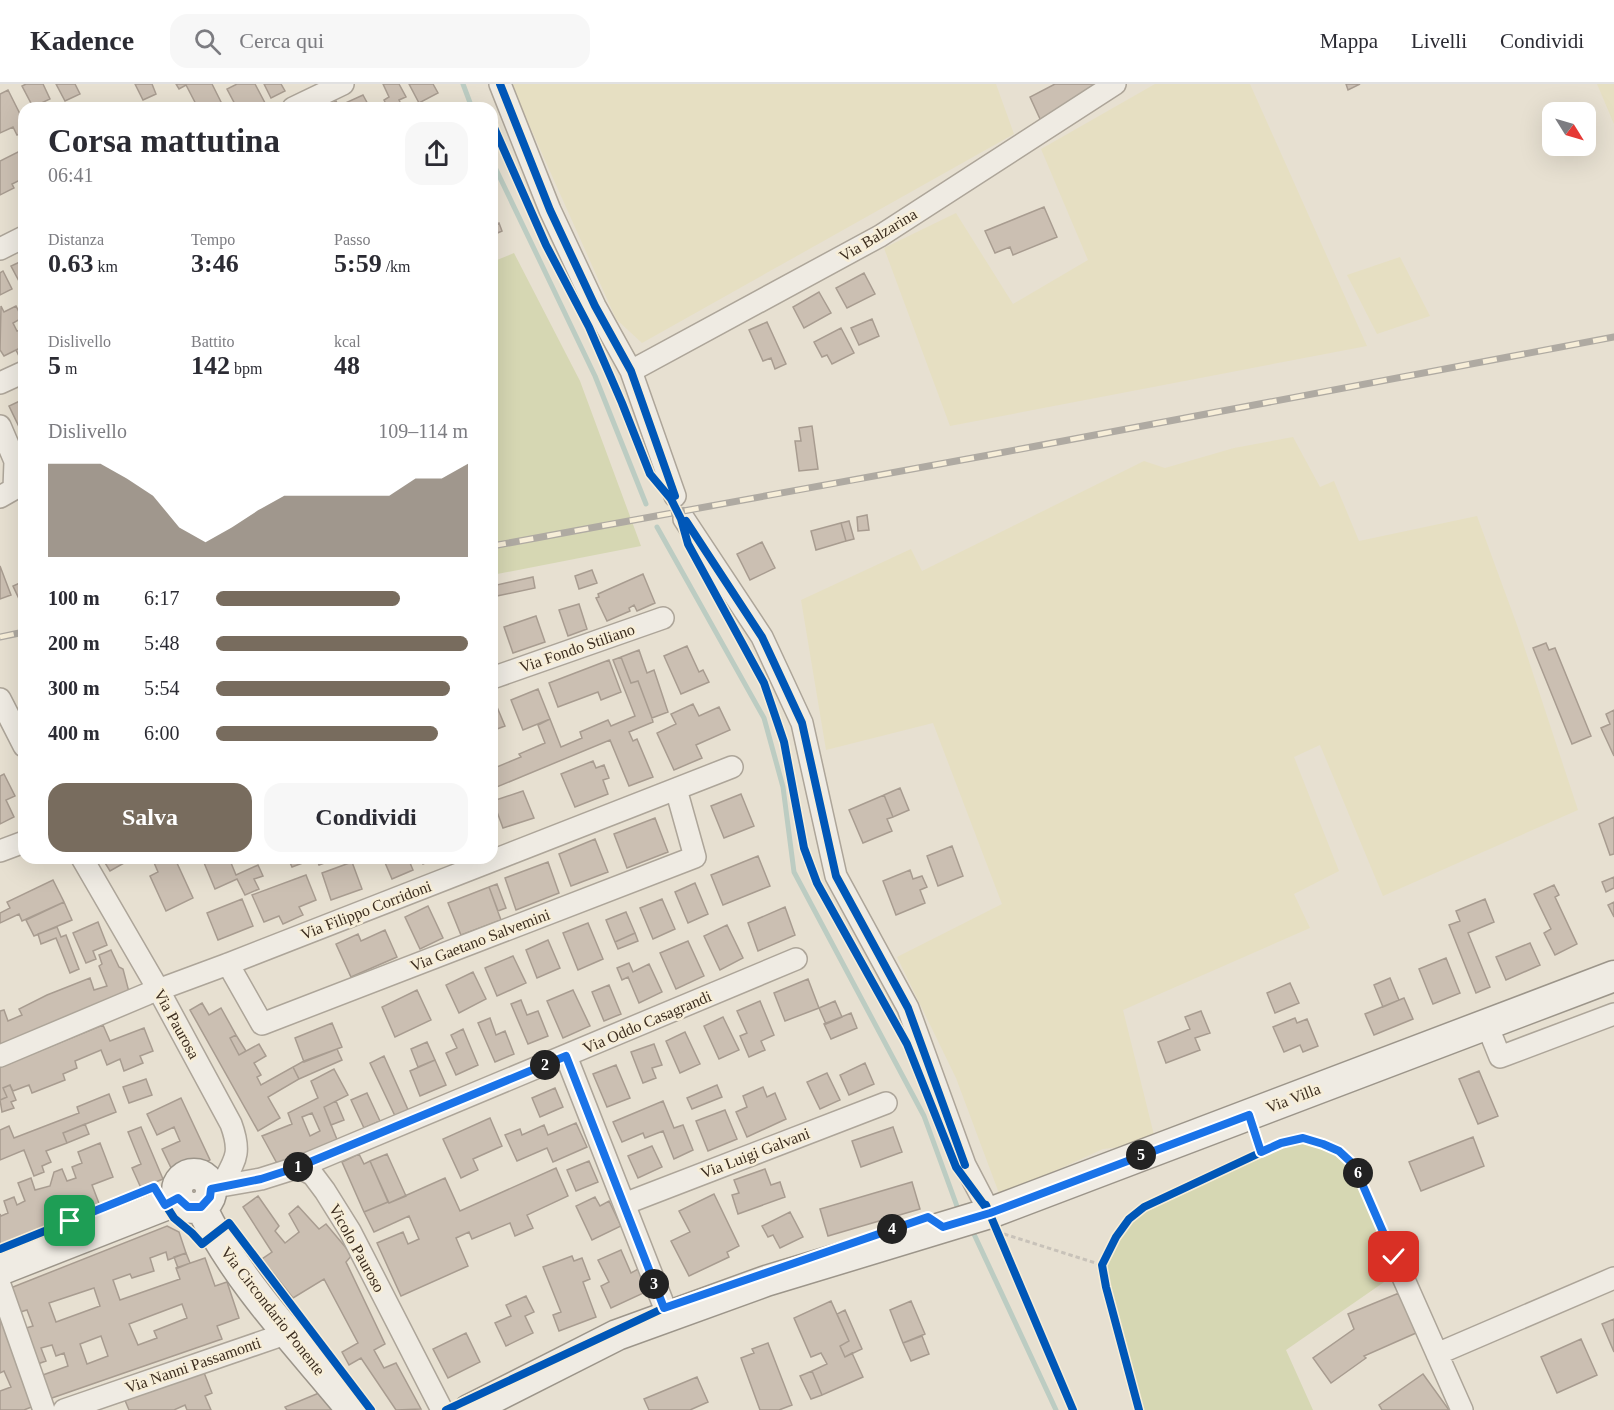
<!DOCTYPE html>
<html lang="it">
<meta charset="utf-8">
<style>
body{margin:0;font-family:"Times New Roman",serif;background:#f7f7f7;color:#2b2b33;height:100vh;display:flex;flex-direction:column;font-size:22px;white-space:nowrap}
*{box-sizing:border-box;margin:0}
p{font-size:20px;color:#7c7c81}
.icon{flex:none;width:33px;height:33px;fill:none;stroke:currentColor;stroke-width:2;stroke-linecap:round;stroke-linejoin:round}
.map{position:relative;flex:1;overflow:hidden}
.sheet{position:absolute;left:18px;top:18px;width:480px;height:762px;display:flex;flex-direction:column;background:#fff;border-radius:18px;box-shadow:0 6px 24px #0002}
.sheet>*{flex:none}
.needle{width:39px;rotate:127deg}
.fabs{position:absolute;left:1542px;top:18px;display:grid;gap:12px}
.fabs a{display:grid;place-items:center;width:54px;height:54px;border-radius:12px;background:#fff;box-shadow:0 6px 24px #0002;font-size:30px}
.pin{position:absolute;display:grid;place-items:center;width:51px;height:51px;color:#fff;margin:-26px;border-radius:12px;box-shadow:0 3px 9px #0006}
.km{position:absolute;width:30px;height:30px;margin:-15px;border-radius:50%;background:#222;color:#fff;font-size:16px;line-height:30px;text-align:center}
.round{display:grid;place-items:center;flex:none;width:63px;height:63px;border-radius:18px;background:#f7f7f7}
.summary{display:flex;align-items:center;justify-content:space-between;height:102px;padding:0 30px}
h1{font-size:33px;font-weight:700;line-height:45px}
.metrics{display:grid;grid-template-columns:repeat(3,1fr);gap:9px;height:102px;padding:6px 30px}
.metrics div{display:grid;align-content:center}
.metrics b{font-size:26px;font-weight:700}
.metrics small{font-size:16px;font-weight:400}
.metrics p{font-size:16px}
.chart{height:168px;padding:12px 30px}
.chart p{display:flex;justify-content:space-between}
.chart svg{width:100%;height:108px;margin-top:6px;fill:#786c5e;opacity:.7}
.primary-button{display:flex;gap:12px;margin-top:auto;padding:12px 30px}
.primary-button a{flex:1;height:69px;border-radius:18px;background:#786c5e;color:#fff;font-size:24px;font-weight:700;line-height:69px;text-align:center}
.primary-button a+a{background:#f7f7f7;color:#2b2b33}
ul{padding:0 30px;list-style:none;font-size:20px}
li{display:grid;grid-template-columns:96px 72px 1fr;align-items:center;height:45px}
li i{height:15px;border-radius:8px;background:#786c5e}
header{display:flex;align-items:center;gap:36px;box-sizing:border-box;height:84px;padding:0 30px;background:#fff;border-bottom:2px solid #e1e1e2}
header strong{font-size:28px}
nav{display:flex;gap:33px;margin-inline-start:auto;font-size:21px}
.search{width:420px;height:54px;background:#f7f7f7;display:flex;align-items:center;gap:15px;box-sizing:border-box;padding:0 21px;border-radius:18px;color:#7c7c81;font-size:22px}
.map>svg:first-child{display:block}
.farmland{fill:#e6dfc2}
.green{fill:#d6d7b3}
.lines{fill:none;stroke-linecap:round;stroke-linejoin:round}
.stream{stroke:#bcccc2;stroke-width:5}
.building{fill:#cbbfb2;stroke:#a89c90;stroke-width:1.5;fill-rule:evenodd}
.street-casing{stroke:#ada599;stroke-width:24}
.secondary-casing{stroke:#9c958a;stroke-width:33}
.path{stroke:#c8c2b9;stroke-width:3;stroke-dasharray:4.5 3;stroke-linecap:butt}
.street{stroke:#efebe3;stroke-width:21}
.secondary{stroke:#efebe3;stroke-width:30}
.rail-casing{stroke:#afaaa2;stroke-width:7}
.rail{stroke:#f7eed8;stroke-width:4.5;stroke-dasharray:14;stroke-linecap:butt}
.cycleway-casing{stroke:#f7eed8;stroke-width:11}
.cycleway{stroke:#0057b8;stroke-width:8}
.route-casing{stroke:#fff;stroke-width:12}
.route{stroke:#1a73e8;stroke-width:8}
.labels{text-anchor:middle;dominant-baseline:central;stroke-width:5;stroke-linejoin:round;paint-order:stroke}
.street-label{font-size:16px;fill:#3d2e20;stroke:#f7eed8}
</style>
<header>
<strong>Kadence</strong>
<div class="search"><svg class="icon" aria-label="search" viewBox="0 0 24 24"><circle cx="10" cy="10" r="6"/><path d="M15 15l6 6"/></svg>Cerca qui</div>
<nav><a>Mappa</a><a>Livelli</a><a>Condividi</a></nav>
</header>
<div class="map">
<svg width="1614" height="1326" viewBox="0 0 1614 1326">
<rect width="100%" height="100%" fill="#e7e0d1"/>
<path class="farmland" d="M511 0H996L1014 50 642 259 616 235Z
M1155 0H1250L1367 262 950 342 884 164 956 129 1013 220 1088 176 1041 65Z
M1597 0H1614V40Z
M1400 173 1430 232 1377 250 1347 191Z
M1293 353 1320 403 1334 397 1359 457 1477 432 1517 541 1578 726 1383 812 1320 661 1294 673 1339 787 1294 810 1310 844 1123 926 1156 1059 1103 1065 1000 1112 956 994 897 873 1002 820 933 639 826 666 801 516 911 465 922 487 1144 377 1165 384 1234 364Z"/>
<path class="green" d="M514 169 580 297 641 462 492 491V178Z
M1303 1054 1339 1067 1354 1081 1394 1173 1379 1179 1387 1196 1286 1266 1313 1326H1139L1106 1203 1102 1181 1116 1153 1129 1135 1144 1123 1281 1059Z"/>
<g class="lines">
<path class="stream" d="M463 0 472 24
M492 77 595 292 646 420
M657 443 764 634 783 703 794 788 924 1032 958 1125
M973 1148 1056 1326"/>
</g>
<path class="building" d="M26 0H43L50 15 33 23 22 2Z
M56 0H75L80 10 65 17Z
M135 0H152L156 10 143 16Z
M176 0H212L224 24H198L186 1 179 5Z
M237 0H255L265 19 255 24H237L227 5Z
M264 0H281L285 7 271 14Z
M383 0H399L406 13 399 16 403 24H388L384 16 389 13Z
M409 0H433L438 9 419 19Z
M1055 0H1093L1098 9 1041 37 1030 13Z
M1346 0H1360L1348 6Z
M8 6 24 38V48L17 51 13 43 0 49V10Z
M363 11 370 24H345L343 20Z
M336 17 340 24H322Z
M24 65V94L12 100 14 104 0 111V77Z
M1044 123 1057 153 1013 171 1010 163 995 169 985 147Z
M499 139 502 147 493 151 495 156 492 158V142Z
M24 176V197L20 199 11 182Z
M3 187 12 205 0 211V189Z
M864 189 875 210 847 224 836 204Z
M819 208 831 229 804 244 793 223Z
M1 222 4 228 16 222 22 234 13 239 17 247 23 245 24 248V262L4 272 0 266Z
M872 235 879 252 859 261 851 244Z
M767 238 786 280 775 285 771 274 763 277 749 246Z
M841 244 854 269 832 280 827 271 822 273 814 258Z
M24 262V277L22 278 16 266Z
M24 315V348L22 349 9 322Z
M812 342 818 385 799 387 795 357H801L799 344Z
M867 431 869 446 858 447 857 433Z
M849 437 854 455 846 457 841 439Z
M841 439 846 457 816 466 811 447Z
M762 458 775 484 750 496 737 470Z
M0 482 11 511 0 515Z
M592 486 597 499 579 505 575 492Z
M643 490 655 519 637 527 634 521 629 524 630 527 607 537 596 514 599 513 598 510Z
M533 493 535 504 492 513V502Z
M24 497V518L21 519 13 502Z
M579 520 587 545 568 552 559 526Z
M536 532 545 558 513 569 504 543Z
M1546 559 1549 566 1555 564 1591 652 1572 660 1533 564Z
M687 562 699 588 703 586 709 598 681 610 664 572Z
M639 566 647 589 654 586 668 628 652 634 638 597 631 599 621 573Z
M621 573 631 599 638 597 652 634 653 638 629 648 633 657 637 655 653 693 629 702 610 656 492 705V685L521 673 519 670 545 659 538 641 550 635 561 663 582 654 580 648 608 636 611 642 635 632 613 576Z
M609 576 621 608 601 616 598 608 558 623 549 599Z
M538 605 550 635 523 646 511 616Z
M492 611 505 642 492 647Z
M693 620 699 632 719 623 730 646 696 661 702 674 674 686 657 649 676 640 671 630Z
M1614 626V672L1601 644 1610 640 1606 630Z
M593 677 596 684 604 681 609 694 603 696 608 710 575 723 561 690Z
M4 690 15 712 6 716 14 733 0 740V692Z
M900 704 909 726 893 733 884 711Z
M523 707 534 734 503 744 493 717Z
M741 710 754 742 724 754 711 722Z
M884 711 893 733 887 735 892 747 863 759 849 726Z
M1614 733V770L1610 771 1599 740Z
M655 734 668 768 627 784 614 750Z
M595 755 608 788 571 802 559 770Z
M952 762 963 792 938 802 927 772Z
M758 772 770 802 723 821 711 791Z
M102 774H133L110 787Z
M152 774H188L177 779 193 814 166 827 150 792 158 788Z
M202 774H229L236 791 258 781 263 792 254 795 259 805 245 811 237 795 215 805Z
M288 774H338L319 781 316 774 292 783Z
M383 774H408L413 786 392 795Z
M421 774H437L423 780Z
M352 778 362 805 331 816 322 789Z
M548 778 559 809 516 826 505 794Z
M910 786 913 795 922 792 927 803 920 806 925 819 896 831 883 797Z
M306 791 316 816 299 823 303 831 283 840 279 832 264 838 252 811Z
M1614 793V804L1606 808 1602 798Z
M53 796 64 818 22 837 19 830 0 839V829L10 824 7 818Z
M695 799 708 830 688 839 675 808Z
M497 800 506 824 498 827 489 803Z
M1554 801 1559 811 1555 813 1577 860 1555 871 1544 849 1551 845 1534 810Z
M489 803 501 836 461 851 448 819Z
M242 815 253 842 218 856 207 829Z
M662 815 675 845 653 855 640 824Z
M1485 815 1494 838 1468 849 1490 903 1476 909 1449 841 1460 837 1456 827Z
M64 818 72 836 34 852 26 836Z
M1614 818V833L1608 821Z
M428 822 443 854 420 865 405 833Z
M785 823 795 851 758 867 748 839Z
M626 828 635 849 615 858 606 836Z
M98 838 107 861 93 867 96 875 86 879 73 849Z
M588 839 603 875 578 886 563 849Z
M727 841 743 874 720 886 704 852Z
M57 843 61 853 66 851 79 885 70 889 56 854 41 860 38 850Z
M385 846 397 873 351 893 336 860 358 850 361 857Z
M635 849 638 857 618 865 615 858Z
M548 856 560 884 537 894 526 866Z
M688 857 704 892 676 905 660 869Z
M1530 859 1540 881 1506 896 1496 873Z
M111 866 119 883 123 885 129 908 0 962V927L4 926 8 937 22 931 19 925 47 911 90 894 94 906 107 902 99 882 102 880 99 871Z
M513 872 526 899 497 912 485 884Z
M1446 874 1460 909 1433 920 1419 885Z
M629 879 633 888 649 880 662 908 639 919 628 893 622 896 617 884Z
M473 888 486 915 459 929 446 901Z
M1390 894 1399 916 1383 923 1374 901Z
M808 895 819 924 785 937 774 909Z
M1290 899 1299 919 1275 929 1267 909Z
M609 901 621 930 604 937 592 908Z
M417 906 431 936 395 953 382 923Z
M573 906 590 942 563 954 547 917Z
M1404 914 1413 935 1374 951 1365 930Z
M521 916 527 931 538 927 548 952 528 960 511 920Z
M760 917 774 951 761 957 765 966 749 973 740 952 747 949 737 927Z
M835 917 842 933 826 940 819 924Z
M202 919 209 931 221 924 236 951 230 954 239 971 259 960 266 972 254 979 261 991 257 993 261 1001 293 983 299 995 268 1013 280 1034 258 1047 190 926Z
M1201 927 1210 949 1195 954 1200 966 1166 979 1158 958 1190 945 1185 933Z
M851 929 857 944 831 955 824 940Z
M723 933 739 966 719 975 704 942Z
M490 934 496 951 505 947 514 970 495 978 478 939Z
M1295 934 1297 939 1307 935 1318 962 1303 968 1300 961 1284 968 1273 943Z
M332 939 342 963 304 978 295 954Z
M103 941 110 957 144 944 153 967 140 972 143 979 124 987 120 975 107 981 101 966 75 977 77 984 63 990 65 996 32 1009 29 1001 13 1007 10 1001 3 1004 7 1013 0 1016V983Z
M463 945 478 981 456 991 446 969 457 964 451 951Z
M685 948 700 980 680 989 666 957Z
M236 951 246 967 239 971 230 954Z
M427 958 435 976 418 983 411 965Z
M654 960 662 981 652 984 656 994 643 999 631 968Z
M337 965 342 976 299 995 293 983 304 977Z
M384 972 409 1028 396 1034 370 979Z
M435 976 446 1001 420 1012 410 987Z
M865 979 874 1000 849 1011 840 991Z
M616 981 630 1014 607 1023 593 990Z
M334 985 348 1011 324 1023 338 1058 279 1083 262 1052 292 1040 288 1029 318 1014 311 997ZM312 1029 320 1047 310 1052 302 1033Z
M1479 987 1498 1032 1478 1040 1459 995Z
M827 989 840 1016 820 1025 807 998Z
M146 995 152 1011 129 1019 123 1003Z
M10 1001 16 1016 11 1018 14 1024 2 1028 0 1016 7 1013 3 1004Z
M717 1001 722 1013 692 1025 687 1014Z
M763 1003 767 1013 775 1009 786 1035 747 1053 736 1028 747 1023 743 1012Z
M555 1004 563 1023 540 1033 532 1014Z
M367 1009 380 1037 364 1044 351 1016Z
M109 1010 116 1028 63 1049 67 1059 46 1067 51 1078 42 1082 44 1088 34 1092 24 1066 0 1076V1046L9 1042 14 1054 79 1029 77 1023Z
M181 1014 210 1076 175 1092 162 1065 180 1057 174 1043 157 1051 147 1030Z
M336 1017 344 1036 331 1041 324 1023Z
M663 1017 674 1044 683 1041 693 1066 674 1075 663 1047 645 1054 643 1049 622 1058 613 1038Z
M725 1026 737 1055 708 1067 696 1037Z
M490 1034 502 1062 473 1075 478 1086 461 1094 443 1055Z
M576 1039 587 1063 553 1078 547 1064 517 1077 505 1051 520 1045 522 1051 544 1041 548 1051Z
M85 1040 89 1050 67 1059 63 1049Z
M141 1043 163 1095 141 1104 132 1084 141 1080 128 1048Z
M893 1043 902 1068 861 1083 852 1057Z
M1473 1053 1484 1082 1421 1107 1409 1078Z
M100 1059 113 1093 92 1101 100 1122 0 1161V1130L1 1132 8 1129 4 1117 14 1113 17 1121 25 1117 18 1099 31 1094 35 1106 50 1102 54 1088 62 1085 67 1097 76 1094 72 1083 82 1079 78 1068Z
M652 1062 662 1083 638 1094 628 1072Z
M359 1070 364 1080 370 1077 388 1118 364 1128 342 1078Z
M387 1070 406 1112 389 1119 370 1077Z
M589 1077 598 1098 576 1107 567 1086Z
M556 1084 568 1112 527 1131 533 1144 515 1152 510 1139 472 1155 469 1148 456 1154 468 1182 401 1212 377 1159 403 1148 408 1160 419 1155 409 1132 374 1148 364 1128 388 1118 389 1119 445 1094 460 1127Z
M765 1085 771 1101 780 1098 785 1113 738 1130 732 1111 739 1109 734 1096Z
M912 1098 920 1125 828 1152 820 1125Z
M714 1110 739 1162 727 1168 729 1173 689 1192 671 1157 690 1148 679 1127Z
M258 1112 279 1142 275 1147 285 1159 299 1148 289 1130 298 1122 319 1145 326 1140 352 1171 346 1178 385 1260 374 1266 384 1284 396 1279 421 1325 396 1326 361 1274 349 1281 342 1268 358 1259 324 1195 293 1214 262 1175 272 1168 243 1123Z
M595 1113 600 1122 609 1117 621 1142 592 1156 576 1122Z
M790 1128 803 1153 780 1164 773 1151 768 1153 762 1142Z
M167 1142 179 1148 186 1169 168 1176 166 1168 150 1174 154 1187 132 1194 130 1190 113 1196 120 1216 180 1195 176 1184 205 1174 215 1202 227 1198 239 1234 217 1242 222 1255 49 1315 40 1292 68 1282 64 1269 56 1272 52 1261 41 1264 46 1277 35 1281 23 1245 33 1242 27 1226 17 1229 8 1205ZM94 1204 100 1222 56 1238 49 1219ZM182 1220 187 1234 154 1247 157 1254 138 1261 129 1240ZM101 1252 108 1272 87 1280 80 1260Z
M621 1166 631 1189 640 1184 650 1206 611 1224 601 1202 609 1198 598 1176Z
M186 1169 190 1179 178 1184 174 1173Z
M572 1172 574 1177 582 1174 590 1195 583 1198 596 1233 559 1247 553 1231 561 1228 543 1183Z
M1399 1209 1416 1249 1364 1272 1366 1274 1331 1299 1313 1274 1354 1245 1348 1230Z
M526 1212 534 1228 525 1232 533 1249 506 1262 495 1239 511 1232 506 1221Z
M831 1217 849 1257 840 1262 845 1273 852 1269 863 1293 822 1311 812 1287 827 1280 821 1269 811 1273 794 1234Z
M911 1217 925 1250 903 1259 890 1226Z
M0 1226 34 1322 24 1326H0V1307L11 1303 4 1287 0 1289Z
M845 1226 862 1265 845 1273 840 1262 849 1257 837 1230Z
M1614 1235V1268L1602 1240Z
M466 1249 480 1278 448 1294 433 1265Z
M922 1252 929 1270 911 1277 903 1259Z
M1581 1255 1597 1291 1557 1309 1541 1273Z
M768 1259 792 1321 779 1326H760L741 1274 754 1269 752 1265Z
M203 1286 212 1309 205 1312 211 1326H187L185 1321 174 1326H129L124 1314Z
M812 1287 822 1311 811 1315 800 1292Z
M1423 1290 1449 1326H1382L1379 1321Z
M697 1293 708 1318 690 1326H649L644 1315Z
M319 1309 334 1326H287L285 1323Z"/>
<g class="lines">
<g class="street-casing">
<path id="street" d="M500 0 550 126 595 222 631 287 675 412
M293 24 343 0
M0 165 24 153
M631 287 880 152 1115 0
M0 299 24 288
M0 342 15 377 14 405 0 413
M684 435 762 553 802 639 836 792 908 924 965 1081 990 1129
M492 594 663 534
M0 615 24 662
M0 767 24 758
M82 774 158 905 231 1040C242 1070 235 1076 221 1102L211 1105
M228 880 262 940 695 773 676 705
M1487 941 1500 973 1614 930
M0 972 147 910 228 880 732 683
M566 972 668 1232
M299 1083 796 875
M221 1102 261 1095 299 1083 313 1091 325 1107 350 1147 442 1326
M624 1120 886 1019
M1394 1173 1462 1326
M0 1201 44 1326
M1437 1270 1614 1194
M64 1326 288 1249"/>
</g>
<g class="secondary-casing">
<path id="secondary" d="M177 1107a17 17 0 1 1 34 0a17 17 0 1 1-34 0Z
M201 1123C238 1199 299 1261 352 1326
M0 1186 168 1120 178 1114
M469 1326 617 1251 766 1197 990 1129 1614 892"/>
</g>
<path class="path" d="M1004 1150 1102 1181"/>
<use href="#street" class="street"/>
<use href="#secondary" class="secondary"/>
<g class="rail-casing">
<path id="rail" d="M492 462 989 371 1614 253
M0 553 24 548"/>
</g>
<use href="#rail" class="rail"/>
<g class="cycleway-casing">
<path id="cycleway" d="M500 0 550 126 595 222 631 287 675 412
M492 39 546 161 589 243 622 319 650 390 671 415 681 435 688 460 764 599 784 658 804 764 817 799 907 960 956 1083 990 1129
M686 437 762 553 802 639 836 792 908 924 965 1081
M986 1121 1073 1326
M0 1165 154 1103 174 1134 192 1149 202 1160 229 1139 371 1326
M446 1326 664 1224 928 1133 943 1143
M1139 1326 1106 1203 1102 1181 1116 1153 1129 1135 1144 1123 1281 1059 1303 1054 1323 1060 1339 1067 1354 1081 1394 1173"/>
</g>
<use href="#cycleway" class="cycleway"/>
</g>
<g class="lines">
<g class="route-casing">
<path id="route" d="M70 1137 154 1103 165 1121 178 1114 188 1123H201L210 1113 211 1105 261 1095 298 1083 566 972 664 1224 928 1133 943 1143 990 1129 1249 1031 1261 1068 1281 1059 1303 1054 1323 1060 1339 1067 1354 1081 1394 1173"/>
</g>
<use href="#route" class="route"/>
</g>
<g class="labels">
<g class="street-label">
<text transform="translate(878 151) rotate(-31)">Via Balzarina</text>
<text transform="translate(577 564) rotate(-19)">Via Fondo Stiliano</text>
<text transform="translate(366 826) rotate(-21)">Via Filippo Corridoni</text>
<text transform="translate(480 856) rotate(-21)">Via Gaetano Salvemini</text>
<text transform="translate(647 938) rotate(-23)">Via Oddo Casagrandi</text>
<text transform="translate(177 940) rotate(61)">Via Paurosa</text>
<text transform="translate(1293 1014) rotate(-21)">Via Villa</text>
<text transform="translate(755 1069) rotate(-21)">Via Luigi Galvani</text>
<text transform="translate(357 1164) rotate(61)">Vicolo Pauroso</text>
<text transform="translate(273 1227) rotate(52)">Via Circondario Ponente</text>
<text transform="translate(193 1281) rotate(-19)">Via Nanni Passamonti</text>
</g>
</g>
</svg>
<div class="fabs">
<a><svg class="needle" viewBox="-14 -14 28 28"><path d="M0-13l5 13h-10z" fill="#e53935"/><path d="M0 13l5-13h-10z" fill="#7c7c81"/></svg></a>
</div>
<div class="pin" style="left:70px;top:1137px;background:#1e9e55"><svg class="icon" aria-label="arrive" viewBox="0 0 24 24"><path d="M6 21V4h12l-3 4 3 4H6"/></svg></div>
<div class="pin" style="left:1394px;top:1173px;background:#d93025"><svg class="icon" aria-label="check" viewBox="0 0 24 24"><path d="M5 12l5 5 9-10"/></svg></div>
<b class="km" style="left:298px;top:1083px">1</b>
<b class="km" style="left:545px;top:981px">2</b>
<b class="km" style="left:654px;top:1200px">3</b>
<b class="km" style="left:892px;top:1145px">4</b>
<b class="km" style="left:1141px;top:1071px">5</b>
<b class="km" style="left:1358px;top:1089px">6</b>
<section class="sheet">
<div class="summary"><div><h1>Corsa mattutina</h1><p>06:41</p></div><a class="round"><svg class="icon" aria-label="share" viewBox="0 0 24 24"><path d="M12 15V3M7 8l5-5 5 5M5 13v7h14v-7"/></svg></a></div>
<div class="metrics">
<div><p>Distanza</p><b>0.63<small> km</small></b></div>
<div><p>Tempo</p><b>3:46</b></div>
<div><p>Passo</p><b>5:59<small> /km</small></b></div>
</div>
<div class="metrics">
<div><p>Dislivello</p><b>5<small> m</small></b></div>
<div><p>Battito</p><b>142<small> bpm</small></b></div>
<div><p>kcal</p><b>48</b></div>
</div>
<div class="chart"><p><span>Dislivello</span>109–114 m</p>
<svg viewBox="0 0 160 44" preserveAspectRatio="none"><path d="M0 44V6L10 6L20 6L30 12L40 19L50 32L60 38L70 32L80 25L90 19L100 19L110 19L120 19L130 19L140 12L150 12L160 6V44z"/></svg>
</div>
<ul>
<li><b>100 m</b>6:17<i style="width:73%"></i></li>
<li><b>200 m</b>5:48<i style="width:100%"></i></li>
<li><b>300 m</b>5:54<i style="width:93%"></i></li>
<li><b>400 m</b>6:00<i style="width:88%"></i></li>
</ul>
<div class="primary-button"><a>Salva</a><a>Condividi</a></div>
</section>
</div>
